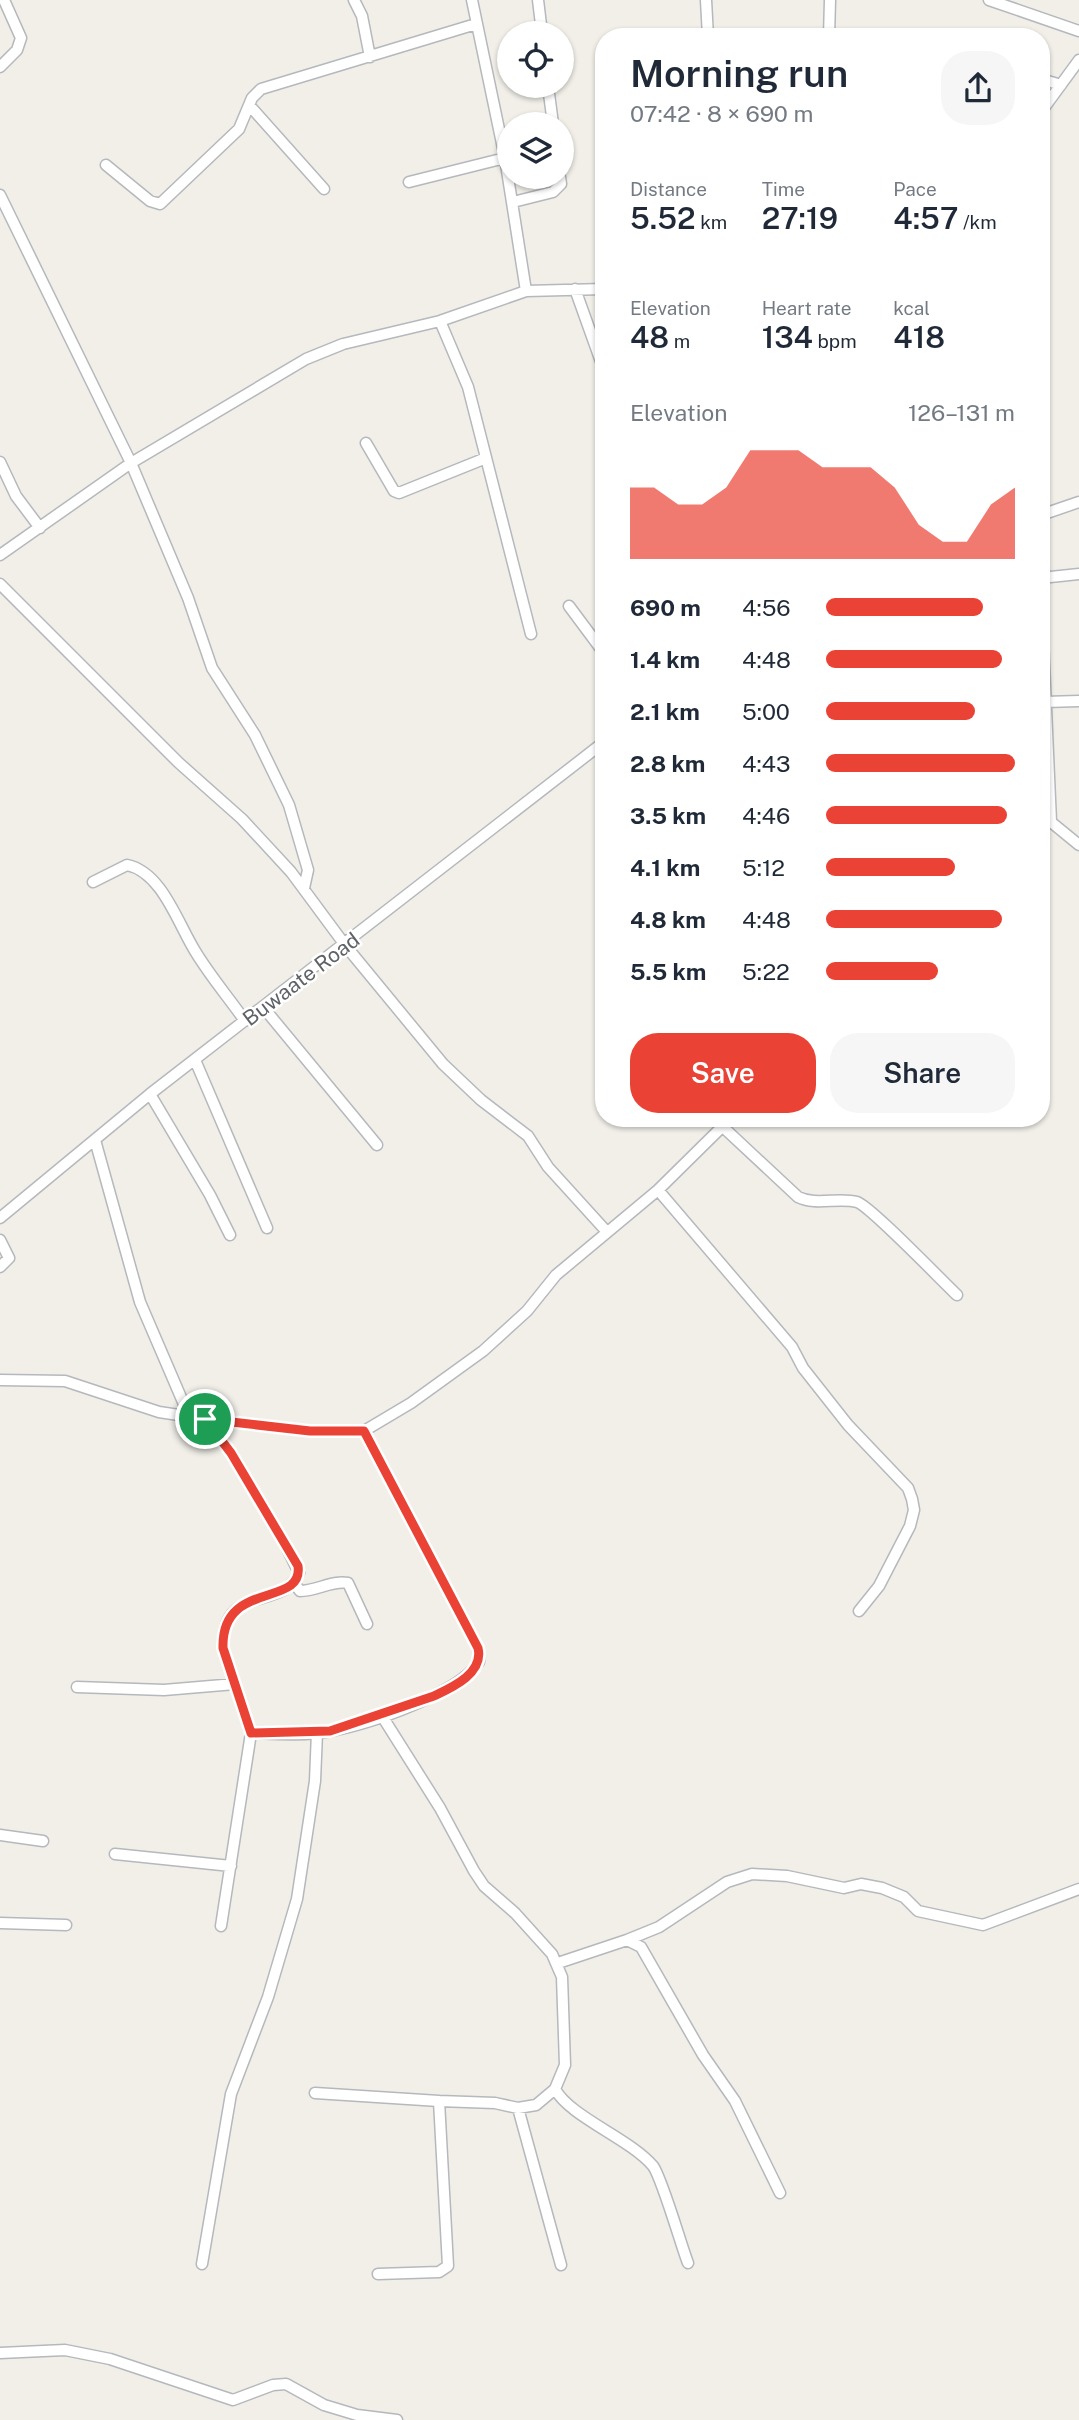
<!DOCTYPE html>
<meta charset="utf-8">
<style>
body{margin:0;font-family:"Public Sans",sans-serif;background:#f6f6f7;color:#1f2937;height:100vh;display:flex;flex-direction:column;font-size:26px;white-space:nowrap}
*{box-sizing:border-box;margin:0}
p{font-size:23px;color:#747a83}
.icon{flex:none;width:38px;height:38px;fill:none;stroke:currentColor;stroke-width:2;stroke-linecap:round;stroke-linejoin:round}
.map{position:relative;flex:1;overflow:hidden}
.side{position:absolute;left:595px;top:28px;width:455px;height:1099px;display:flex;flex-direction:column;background:#fff;border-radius:28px;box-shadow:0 2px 5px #0004}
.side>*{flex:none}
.fabs{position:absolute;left:497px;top:21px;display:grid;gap:14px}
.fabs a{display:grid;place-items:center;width:77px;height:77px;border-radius:50%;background:#fff;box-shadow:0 2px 5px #0004;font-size:35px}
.pin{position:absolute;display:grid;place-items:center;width:60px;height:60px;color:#fff;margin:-30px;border:4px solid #fff;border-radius:50%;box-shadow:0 2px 7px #0007}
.round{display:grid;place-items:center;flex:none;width:74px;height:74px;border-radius:28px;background:#f6f6f7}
.head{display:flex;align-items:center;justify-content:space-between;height:119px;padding:0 35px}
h1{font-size:38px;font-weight:600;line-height:52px}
.stats{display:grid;grid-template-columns:repeat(3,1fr);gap:10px;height:119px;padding:7px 35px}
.stats div{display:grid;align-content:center}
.stats b{font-size:30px;font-weight:600}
.stats small{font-size:19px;font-weight:400}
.stats p{font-size:19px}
.chart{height:196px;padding:14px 35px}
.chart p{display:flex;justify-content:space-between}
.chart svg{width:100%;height:126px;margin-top:7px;fill:#ea4335;opacity:.7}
.primary-button{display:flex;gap:14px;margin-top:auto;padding:14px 35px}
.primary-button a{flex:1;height:80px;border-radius:28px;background:#ea4335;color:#fff;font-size:28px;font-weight:600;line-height:80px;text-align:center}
.primary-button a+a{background:#f6f6f7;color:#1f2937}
ul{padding:0 35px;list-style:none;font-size:23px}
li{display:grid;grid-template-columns:112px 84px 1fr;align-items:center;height:52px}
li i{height:18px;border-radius:9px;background:#ea4335}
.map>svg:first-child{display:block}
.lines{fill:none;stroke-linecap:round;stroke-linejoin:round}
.minor-casing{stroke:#b5b8bc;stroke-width:13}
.minor{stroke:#fff;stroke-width:10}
.route-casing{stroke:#fff;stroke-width:14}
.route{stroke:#ea4335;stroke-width:9}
.labels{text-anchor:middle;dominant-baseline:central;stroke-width:5;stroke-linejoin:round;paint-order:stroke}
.street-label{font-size:21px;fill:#5f6368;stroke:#fff}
</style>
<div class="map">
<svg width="1079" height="2420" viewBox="0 0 1079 2420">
<rect width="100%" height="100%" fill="#f1efe8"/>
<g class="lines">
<g class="minor-casing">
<path id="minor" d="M354 0 362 16 370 57
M472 0 505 158 526 291
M538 0 542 33
M706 0 708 37
M989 0 1079 31
M829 37 830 0
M0 67 17 50 21 38 4 0
M1041 79 1061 85
M548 86 553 124
M250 106 324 189
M1041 112 1079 60
M106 165 150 201 160 204 239 129 252 98 261 89 476 24
M409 182 505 158
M0 195 131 463 188 598 212 668 255 735 289 805 308 870 304 888
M513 202 553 192 561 184 560 177
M575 289 604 370
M440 321 468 387 531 634
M366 443 394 491 399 493 486 458
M0 462 16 496 40 528
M1041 515 1079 502
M0 555 131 463 306 359 343 344 440 321 526 291 604 289
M1041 578 1079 574
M0 584 179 763 242 819 291 872 345 945 443 1064 481 1100 528 1136 548 1167 607 1232
M1041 593 1051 822 1079 845
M569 606 604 653
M1045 702 1079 701
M93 882 127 865C162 872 178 924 195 951 210 976 229 998 245 1021
M263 1007 377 1145
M195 1060 267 1228
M150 1094 210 1195 230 1235
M723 1127 798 1197C816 1206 838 1197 857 1202 870 1206 942 1281 957 1295
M95 1140 140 1302 189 1416
M658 1190 792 1347 803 1368 848 1425 908 1488 912 1499 914 1510 910 1526 879 1586 859 1611
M0 1218 150 1094 604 742
M0 1240 9 1258 0 1267
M0 1380 65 1381 159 1412 205 1419 310 1431H364L411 1403 483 1351 527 1311 556 1275 658 1190 731 1118
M205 1419 231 1453 285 1544 299 1573C283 1611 221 1583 223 1648L251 1733 221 1926
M294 1583 300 1591C317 1591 332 1580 348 1583L367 1624
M77 1687 164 1690 235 1684
M251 1733C277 1734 305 1736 331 1731 369 1724 458 1694 479 1662L478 1648 364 1431
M0 1835 43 1841
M115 1854 231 1866
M0 1923 66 1925
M627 1940 659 1927 727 1882 752 1874 787 1876 844 1888 861 1884 882 1888 904 1897 918 1911 983 1925 1079 1889
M558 1963 627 1940 641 1947 703 2055 735 2101 780 2193
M555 2089C570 2117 629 2138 653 2166 662 2178 681 2245 688 2263
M315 2093 439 2101
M518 2108 561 2265
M202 2264 231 2094 268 1997 297 1899 315 1781 317 1732
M378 2274 439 2272 448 2266 439 2101 495 2103 518 2108 536 2105 555 2089 565 2065 562 1977 552 1954 515 1913 484 1886 474 1871 440 1808 382 1716
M0 2353 65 2350 110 2359 233 2400 273 2385 286 2384 324 2405 357 2415 397 2420"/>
</g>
<use href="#minor" class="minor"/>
</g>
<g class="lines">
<g class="route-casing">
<path id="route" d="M205 1419 310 1431H364L478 1648C484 1673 453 1687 434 1696L330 1731 251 1733 223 1648C221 1579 304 1608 298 1566L231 1453Z"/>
</g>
<use href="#route" class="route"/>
</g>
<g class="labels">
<g class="street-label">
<text transform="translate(301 979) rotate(-37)">Buwaate Road</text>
</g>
</g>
</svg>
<div class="fabs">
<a><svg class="icon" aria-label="locate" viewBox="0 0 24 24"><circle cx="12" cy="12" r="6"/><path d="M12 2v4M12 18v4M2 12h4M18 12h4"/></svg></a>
<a><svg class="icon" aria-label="layers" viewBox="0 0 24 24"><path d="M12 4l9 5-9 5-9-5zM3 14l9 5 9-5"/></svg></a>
</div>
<div class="pin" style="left:205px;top:1419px;background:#1e9e55"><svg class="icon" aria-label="arrive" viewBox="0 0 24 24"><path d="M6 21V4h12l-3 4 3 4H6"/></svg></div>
<section class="side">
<div class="head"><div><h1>Morning run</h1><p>07:42 · 8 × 690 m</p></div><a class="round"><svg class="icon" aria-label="share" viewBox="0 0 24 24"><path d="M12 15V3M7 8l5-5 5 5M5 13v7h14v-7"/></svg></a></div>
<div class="stats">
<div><p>Distance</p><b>5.52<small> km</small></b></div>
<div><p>Time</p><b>27:19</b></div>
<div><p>Pace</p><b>4:57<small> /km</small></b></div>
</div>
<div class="stats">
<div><p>Elevation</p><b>48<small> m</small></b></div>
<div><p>Heart rate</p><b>134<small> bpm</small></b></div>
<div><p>kcal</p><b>418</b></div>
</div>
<div class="chart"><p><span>Elevation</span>126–131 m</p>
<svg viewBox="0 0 160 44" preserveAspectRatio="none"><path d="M0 44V19L10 19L20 25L30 25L40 19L50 6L60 6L70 6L80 12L90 12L100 12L110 19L120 32L130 38L140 38L150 25L160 19V44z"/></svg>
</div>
<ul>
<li><b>690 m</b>4:56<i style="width:83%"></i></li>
<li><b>1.4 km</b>4:48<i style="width:93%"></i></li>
<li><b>2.1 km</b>5:00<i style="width:79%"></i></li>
<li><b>2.8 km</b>4:43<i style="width:100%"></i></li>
<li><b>3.5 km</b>4:46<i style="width:96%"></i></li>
<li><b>4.1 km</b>5:12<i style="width:68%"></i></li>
<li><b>4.8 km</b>4:48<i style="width:93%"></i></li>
<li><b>5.5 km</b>5:22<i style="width:59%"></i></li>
</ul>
<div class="primary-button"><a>Save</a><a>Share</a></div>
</section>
</div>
